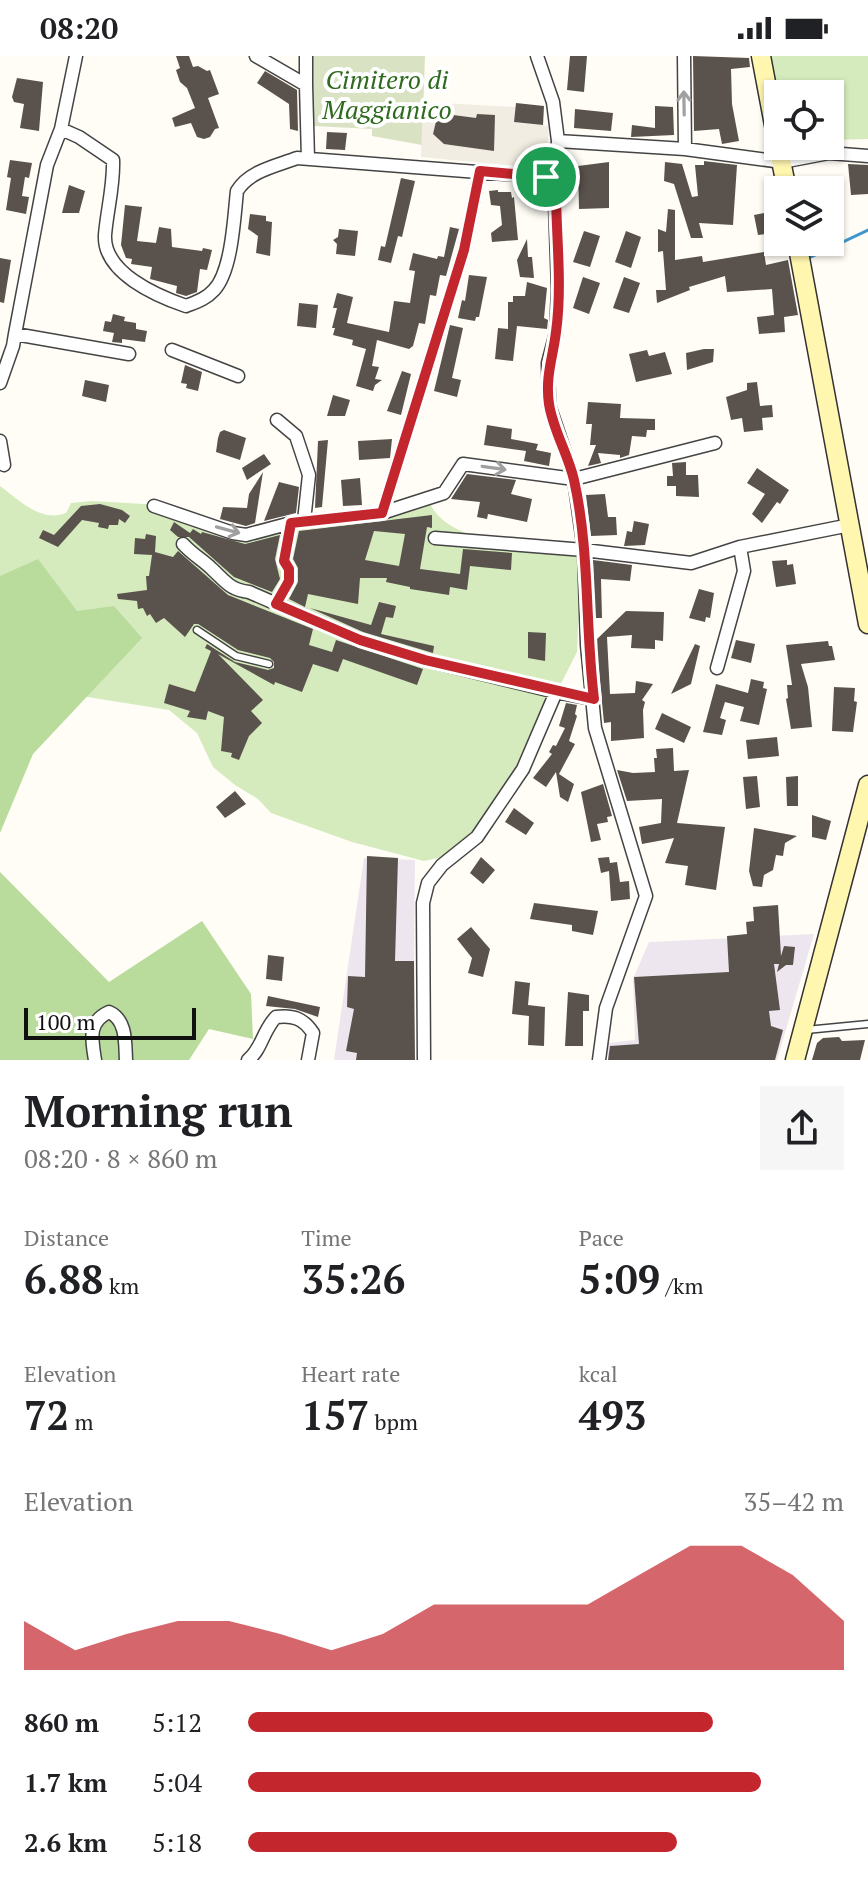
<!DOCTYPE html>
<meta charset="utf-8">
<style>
body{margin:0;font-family:"PT Serif",serif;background:#f6f6f6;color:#202124;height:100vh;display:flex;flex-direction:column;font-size:30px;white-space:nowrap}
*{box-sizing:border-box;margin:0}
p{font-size:26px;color:#757577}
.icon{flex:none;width:44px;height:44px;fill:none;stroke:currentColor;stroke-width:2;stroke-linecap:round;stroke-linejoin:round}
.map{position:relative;height:1004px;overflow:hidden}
.drawer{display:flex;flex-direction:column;background:#fff;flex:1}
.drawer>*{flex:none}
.buttons{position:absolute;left:764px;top:24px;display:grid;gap:16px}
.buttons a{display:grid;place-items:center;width:80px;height:80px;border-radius:0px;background:#fff;box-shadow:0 2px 6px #0004;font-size:40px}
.scale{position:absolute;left:24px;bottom:20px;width:172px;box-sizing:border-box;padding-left:8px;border:4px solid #111;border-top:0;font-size:22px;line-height:28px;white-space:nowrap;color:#111;-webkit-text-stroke:6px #fff;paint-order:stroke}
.pin{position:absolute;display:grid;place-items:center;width:68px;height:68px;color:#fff;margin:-34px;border:4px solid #fff;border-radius:50%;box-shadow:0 2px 8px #0007}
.round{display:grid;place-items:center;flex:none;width:84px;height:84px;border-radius:0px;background:#f6f6f6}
.overview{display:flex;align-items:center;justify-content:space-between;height:136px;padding:0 24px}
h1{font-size:44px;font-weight:800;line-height:60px}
.metrics{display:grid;grid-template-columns:repeat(3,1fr);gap:12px;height:136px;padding:8px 24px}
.metrics div{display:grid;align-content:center}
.metrics b{font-size:40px;font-weight:800}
.metrics small{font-size:22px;font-weight:400}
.metrics p{font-size:22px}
.chart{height:224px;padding:16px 24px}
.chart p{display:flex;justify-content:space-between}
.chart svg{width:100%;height:144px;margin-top:8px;fill:#c4262e;opacity:.7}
ul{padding:0 24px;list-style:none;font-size:26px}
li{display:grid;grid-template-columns:128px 96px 1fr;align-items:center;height:60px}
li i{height:20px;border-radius:10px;background:#c4262e}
.status{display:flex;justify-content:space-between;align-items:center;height:56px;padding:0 40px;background:#fff;direction:ltr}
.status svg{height:22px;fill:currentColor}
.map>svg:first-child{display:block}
.industrial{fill:#eee6ef}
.green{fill:#d5ebbd}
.forest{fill:#b9dc9c}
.cemetery{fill:#d9e3c4}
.plaza{fill:#f1ede2}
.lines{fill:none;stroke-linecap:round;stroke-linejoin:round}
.stream{stroke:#3f96cf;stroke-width:3}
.building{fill:#5a524d;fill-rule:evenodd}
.service-casing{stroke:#444;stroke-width:9}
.minor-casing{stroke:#444;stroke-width:15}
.secondary-casing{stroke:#333;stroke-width:21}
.service{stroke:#fff;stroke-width:6}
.minor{stroke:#fff;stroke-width:12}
.secondary{stroke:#fff6b0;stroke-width:18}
.oneway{stroke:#a0a0a0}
.route-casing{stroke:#fff;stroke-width:16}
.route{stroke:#c4262e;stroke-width:10}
.labels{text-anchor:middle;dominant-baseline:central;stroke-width:8;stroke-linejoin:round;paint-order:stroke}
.park-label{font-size:26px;font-style:italic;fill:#2f6b1f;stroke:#fff}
</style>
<div class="status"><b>08:20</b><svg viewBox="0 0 49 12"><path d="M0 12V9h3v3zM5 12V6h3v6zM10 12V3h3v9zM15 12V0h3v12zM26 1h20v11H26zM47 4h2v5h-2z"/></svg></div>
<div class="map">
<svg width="868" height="1004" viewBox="0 0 868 1004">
<rect width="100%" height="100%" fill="#fffdf5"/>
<path class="industrial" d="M364 802 415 804 413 1004H334Z
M814 878 777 1004H608L607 987 635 984 633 923 649 886Z"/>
<path class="green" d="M771 0H868V83L830 84V38H778Z
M0 430C19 444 41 467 66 457L71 447 92 445 161 449 242 481 430 447C446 488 538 493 577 500L580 529 577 596 502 744 472 782 447 800 424 805 352 786 271 757 258 743 235 729 213 711 197 677 169 654 56 636 0 641Z"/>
<path class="forest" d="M38 503 77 555 114 550 142 582 33 698 0 777V520Z
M0 816 109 926 202 865 251 938 253 983 209 973 189 1004H0Z"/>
<path class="cemetery" d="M313 0H425L422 89 372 80V73L313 70 310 52Z"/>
<path class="plaza" d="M423 46 516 51 514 66 549 70 546 113 421 101Z"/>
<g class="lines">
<path class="stream" d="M811 201 868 174"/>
</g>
<path class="building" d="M176 0H189L193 11 198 10 207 15 210 14 219 38 208 42 219 72 215 73 210 81 204 83 197 81 191 67 175 71 172 62 195 52 187 32 180 26 176 14 180 12Z
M570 0H587L584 36 567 34Z
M693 0 749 2 750 11 731 13 732 48 739 85 722 88 719 73 694 75Z
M265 15 297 34 298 75 290 73 289 48 257 27Z
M17 22 43 26 39 75 20 72 24 48 14 46 12 41Z
M516 47 544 50 543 69 514 66Z
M655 50 673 51 674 79 631 81 632 69 655 72Z
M575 53 613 57 611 75 574 72Z
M438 57 476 62 477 58 495 59 494 95 444 88 433 78Z
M327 76 347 77 345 94 326 93Z
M10 104 32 107 29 122 25 121 22 140 29 141 26 158 6 154 11 122 7 121Z
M704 105 737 109 733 169 699 167 703 182H691L674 128 664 125 665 106 682 108 692 141 698 140 695 109H704Z
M609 106V152L579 153 578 110Z
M848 108 868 109V138L851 139Z
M401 122 415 125 402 181 398 180 391 207 378 204 381 190 385 191Z
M69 129 85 135 79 157H62Z
M498 134V136H511L512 142 514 141 518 184 492 186 491 177 502 169 500 150 491 149 489 135Z
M125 149 142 151 137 185 156 187 159 171 171 173 172 191 202 195 203 192 212 194 207 214 200 213 197 236 186 240 176 237 177 230 150 223 152 211 131 208 132 203 126 202 121 189Z
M668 153 675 154V204L702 200 703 206 764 196 766 209 788 204 798 259 784 261 785 276 759 278 757 261 774 259 772 233 727 236 725 220 689 231 690 234 657 247 656 234H666L663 195 658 196V173L666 176Z
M775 155 778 184 766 186 765 178 758 179 754 159Z
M250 158 266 160V165L272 166 270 200 256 197 258 180 248 173Z
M450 171 459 173 446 220 440 219 436 240 430 239 425 268 419 267 413 290 409 293 377 284 372 310 379 311 375 323 382 324 375 329 373 335 356 330 366 293 352 289 353 284 333 279 335 272H332L337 252H333L337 237 353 241 347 267 389 276 394 245 410 247 415 215 409 214 413 197 437 203 438 200 444 201Z
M339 173 358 175 355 200 336 198 337 188 333 184 338 181Z
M584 175 600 180 590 211 573 206Z
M626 175 641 181 631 212 615 206Z
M527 183 528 201H532L534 222 520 221 517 204Z
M0 202 11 204 4 247 0 246Z
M469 219 487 221 479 261H476L475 265 458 262 462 244 465 245Z
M583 221 600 227 589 258 573 252Z
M624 221 640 227 629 257 613 252Z
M527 226 547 232 544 262 548 264 547 273 517 270 513 305 495 303 498 272 508 273V246H513V240H525Z
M299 247 318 249 316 272 297 270Z
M113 258 125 261 124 265 136 267V273L147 275 145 286 122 283V287L112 286 114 277 103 275 105 265 111 266Z
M450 269 463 272 452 322 461 324 457 341 434 335Z
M704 293H714L713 306 687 314 686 297Z
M647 294 649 300 665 296 672 318 636 326 629 298Z
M185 309 202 316 198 335 186 332 187 328 181 327Z
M402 315 411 318 401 359 387 355Z
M85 324 109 329 106 346 82 340Z
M757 326 760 350 772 349 773 361 762 362 763 374 744 376 742 362 731 364 726 341 747 334V327Z
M333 339 350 344 345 360H327Z
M588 346 621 348 620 362 655 363V374H647L646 381 632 380 629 399 620 402V399L598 397 601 407 588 410 596 389H590L592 368H586Z
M487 369 512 373 511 383 538 388 536 394 551 397 549 410 524 405 526 395 484 389Z
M224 374 246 382 240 404 216 396 218 382 220 376Z
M392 383 390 402 359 404 358 385Z
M328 384 322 451 315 452 318 385Z
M264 398 271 408 247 424 242 412Z
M686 406V419H698L699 441 676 440V430H667V420H673L672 407Z
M757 412 789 434 780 448 777 446 762 467 752 458 765 438 747 427Z
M263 416 255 467 246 470 220 463 223 451 247 452 249 438Z
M467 418 516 424 511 438 532 443 527 466 488 458 487 463 477 461 480 446 451 443Z
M360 422 362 449 343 450 341 424Z
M279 426 299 431 296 457 264 465Z
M605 438 608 461H616L617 479 591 480 586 439Z
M100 448 122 454 130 460 125 467 119 463 118 469H109L108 473 98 471 99 467 82 464 58 491 39 482 43 474 54 479 81 450Z
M432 459V472L427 471 420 513 460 518 463 493 512 497 511 514 470 510 467 534 450 531 449 539 410 533V531L386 526 387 522H360L358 548 308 538 305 551 289 543 298 526V512L293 503 299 475ZM374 475 405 478 399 510 365 504Z
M634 465 649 468 645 489 624 490 627 475 632 476Z
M174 466 190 477 193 473 201 478 202 476 245 488 280 479 275 503 280 523 272 536 234 521 189 481H178L170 474Z
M146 478 156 480 155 496 173 501 178 495 228 539 313 573 309 589 332 596 336 584 423 613 417 629 343 603 338 616 313 608 302 636 275 626 274 629 218 598 263 644 251 655 262 667 249 680 239 704 231 701 232 697 221 695 224 661 208 655 206 664 187 661 190 655 164 647 169 628 195 636 211 595 205 592 207 588 235 606 268 614 274 612V606L270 602 238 594 198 568H194L185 581 164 562 156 567 150 558 147 560 143 552 138 553 137 545 118 543 117 538 147 534 146 520H149L152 499 134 498 135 482 145 483Z
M593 504 632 509 630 525 601 523 602 562H595Z
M787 504V509L793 508 796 528 776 531 772 505Z
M699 533 714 537 710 562 706 561 705 566 689 562Z
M379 546 396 550 393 562 386 561 381 578 434 590 433 597 363 576 310 552 371 569Z
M626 555 664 556 663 585 655 584V593L631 592 632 579 607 581 610 638 635 637 636 625 653 628 642 644 645 646 643 654 644 682 611 685V666L604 667 596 584Z
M528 576 546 577 545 605 528 602Z
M736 584 755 588 751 607 731 602Z
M828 585 829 590H832L835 604 801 608 808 631 812 671 791 673 786 643 788 642 787 629H792L786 589Z
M695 588 700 590 691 628 671 638Z
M751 623 764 626 763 632 767 633 759 669 740 665 744 651 725 646 720 662 726 664 722 679 703 676 716 628 748 637Z
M834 631 855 632 854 645 857 646 853 676 832 675Z
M566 647 577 649 575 658 577 660 569 685 575 688 559 718 574 728 568 746 560 741 556 716 546 731 533 722 552 698 549 696 553 689 556 690 565 672 559 670Z
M662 657 691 671 684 687 655 673Z
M777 681 779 700 748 703 746 684Z
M673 692 674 715 689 714 677 767 725 771 716 834 685 829 688 810 665 807 674 782 642 788 639 771 661 767 662 743 627 745 617 714 633 717 655 716 654 702H657L656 693Z
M757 720 760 751 746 753 743 721Z
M798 720V750H787L786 721Z
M603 728 612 760 607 761 608 766 597 768 601 784 591 786 581 736Z
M235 735 246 748 225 762 216 751Z
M514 752 534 767 526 779 505 766Z
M812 759 831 765 826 784 812 781Z
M754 772 797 780 785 787 783 800 776 799 773 814 764 819 762 831 753 830 749 815Z
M367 800 398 802 395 905H414L415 1004H356L357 997 346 995 354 953 347 951 348 920 365 921Z
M481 801 495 814 483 828 470 817Z
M609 801 610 807 617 806 620 826 629 825 630 843 611 845 609 815 601 817 598 802Z
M534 847 598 855 593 879 572 875V869L530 863Z
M778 849 781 900 784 890 795 891 793 909H786L777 916 779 908H774L780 954 769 955 771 970 783 974 775 1004H608L610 990 639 988 634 921 729 916 727 880 747 878 746 866 754 865 753 851Z
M471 871 490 893 483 921 468 917 472 902 457 883Z
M268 899 284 901 282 925 266 923Z
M515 925 530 927 528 949 545 951 544 990 528 989 529 960 512 958Z
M568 936 589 939V955H583V990H565Z
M268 940 320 951 318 961 295 953 266 950Z
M839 981 842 985 865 984 860 1004H812L817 987 823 982Z"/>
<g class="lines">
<g class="service-casing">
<path id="service" d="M197 574 236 600 269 608
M806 974 868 968"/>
</g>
<g class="minor-casing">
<path id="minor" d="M256 0 306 29 308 103
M537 0 553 46 558 85 555 148 558 234 556 277 548 307 549 349 574 423 584 494 587 589 595 672 646 840 606 952 599 1004
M684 0 685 93
M306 29V0
M61 73 79 81 113 104C114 130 107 154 105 179 103 217 157 240 186 250 196 246 206 243 214 234 232 215 234 162 237 135 249 115 276 110 297 102L556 122
M558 85 685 93 782 106 829 97 868 100
M15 278 47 109 61 73 76 0
M172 294 238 320
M0 327 13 290 15 278 129 298
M277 364 296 380 309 419 304 465
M0 385 4 409
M154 450 233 477 246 479 291 467 382 457 444 437 463 408 574 423 715 387
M382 457 464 194 480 115
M435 482 584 494 691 507 740 491 850 469
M183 488C193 499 203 504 212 513 225 525 230 534 249 536L360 584 425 604 556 636
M276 548 289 525V513L284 505 291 467
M717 612 744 515 740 491
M95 1004C92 984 87 966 109 956 127 964 125 987 126 1004
M248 1004C262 993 262 976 276 961 293 959 303 962 313 977L308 1004
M424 1004 423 847 428 827 442 809 477 781 523 713 556 636 594 643"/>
</g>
<g class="secondary-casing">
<path id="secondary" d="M761 0 778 90
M778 90 787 134
M797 186 868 568
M795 1004 868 729"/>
</g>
<use href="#service" class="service"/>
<use href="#minor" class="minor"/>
<use href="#secondary" class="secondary"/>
</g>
<defs><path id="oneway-shaft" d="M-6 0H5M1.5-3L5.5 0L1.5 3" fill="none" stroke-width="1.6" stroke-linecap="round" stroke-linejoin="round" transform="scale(2)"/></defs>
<g class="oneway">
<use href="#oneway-shaft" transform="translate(684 47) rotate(-91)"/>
<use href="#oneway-shaft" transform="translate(494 412) rotate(8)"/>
<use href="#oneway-shaft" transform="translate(228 474) rotate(15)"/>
</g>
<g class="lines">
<g class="route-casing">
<path id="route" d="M480 115 556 122C555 173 563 225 556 276 553 301 545 321 549 348 553 374 568 398 574 424 590 495 585 571 594 643L425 604 360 584 276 548 289 525V513L284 505 291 467 382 457 464 194Z"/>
</g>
<use href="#route" class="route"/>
</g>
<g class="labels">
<g class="park-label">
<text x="387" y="23">Cimitero di<tspan x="387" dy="30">Maggianico</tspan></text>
</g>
</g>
</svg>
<div class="buttons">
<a><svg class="icon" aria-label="locate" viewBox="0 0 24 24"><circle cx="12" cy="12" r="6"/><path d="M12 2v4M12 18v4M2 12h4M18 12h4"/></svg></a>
<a><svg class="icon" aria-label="layers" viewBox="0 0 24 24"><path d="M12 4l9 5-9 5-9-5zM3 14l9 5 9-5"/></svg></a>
</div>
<div class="scale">100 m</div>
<div class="pin" style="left:546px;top:121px;background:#1e9e55"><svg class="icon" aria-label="arrive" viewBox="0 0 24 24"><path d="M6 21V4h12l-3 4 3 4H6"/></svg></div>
</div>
<section class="drawer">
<div class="overview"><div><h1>Morning run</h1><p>08:20 · 8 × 860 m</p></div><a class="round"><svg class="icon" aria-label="share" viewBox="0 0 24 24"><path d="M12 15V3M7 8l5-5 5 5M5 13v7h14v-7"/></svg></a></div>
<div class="metrics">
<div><p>Distance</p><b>6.88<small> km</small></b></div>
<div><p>Time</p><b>35:26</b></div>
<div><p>Pace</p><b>5:09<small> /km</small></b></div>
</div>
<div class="metrics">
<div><p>Elevation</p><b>72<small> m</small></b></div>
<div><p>Heart rate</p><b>157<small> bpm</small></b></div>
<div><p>kcal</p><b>493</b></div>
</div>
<div class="chart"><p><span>Elevation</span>35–42 m</p>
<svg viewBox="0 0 160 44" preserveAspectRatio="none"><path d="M0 44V29L10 38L20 33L30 29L40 29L50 33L60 38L70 33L80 24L90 24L100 24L110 24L120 15L130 6L140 6L150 15L160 29V44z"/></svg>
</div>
<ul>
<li><b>860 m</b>5:12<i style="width:78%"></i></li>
<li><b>1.7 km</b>5:04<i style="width:86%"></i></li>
<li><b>2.6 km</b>5:18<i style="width:72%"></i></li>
</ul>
</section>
